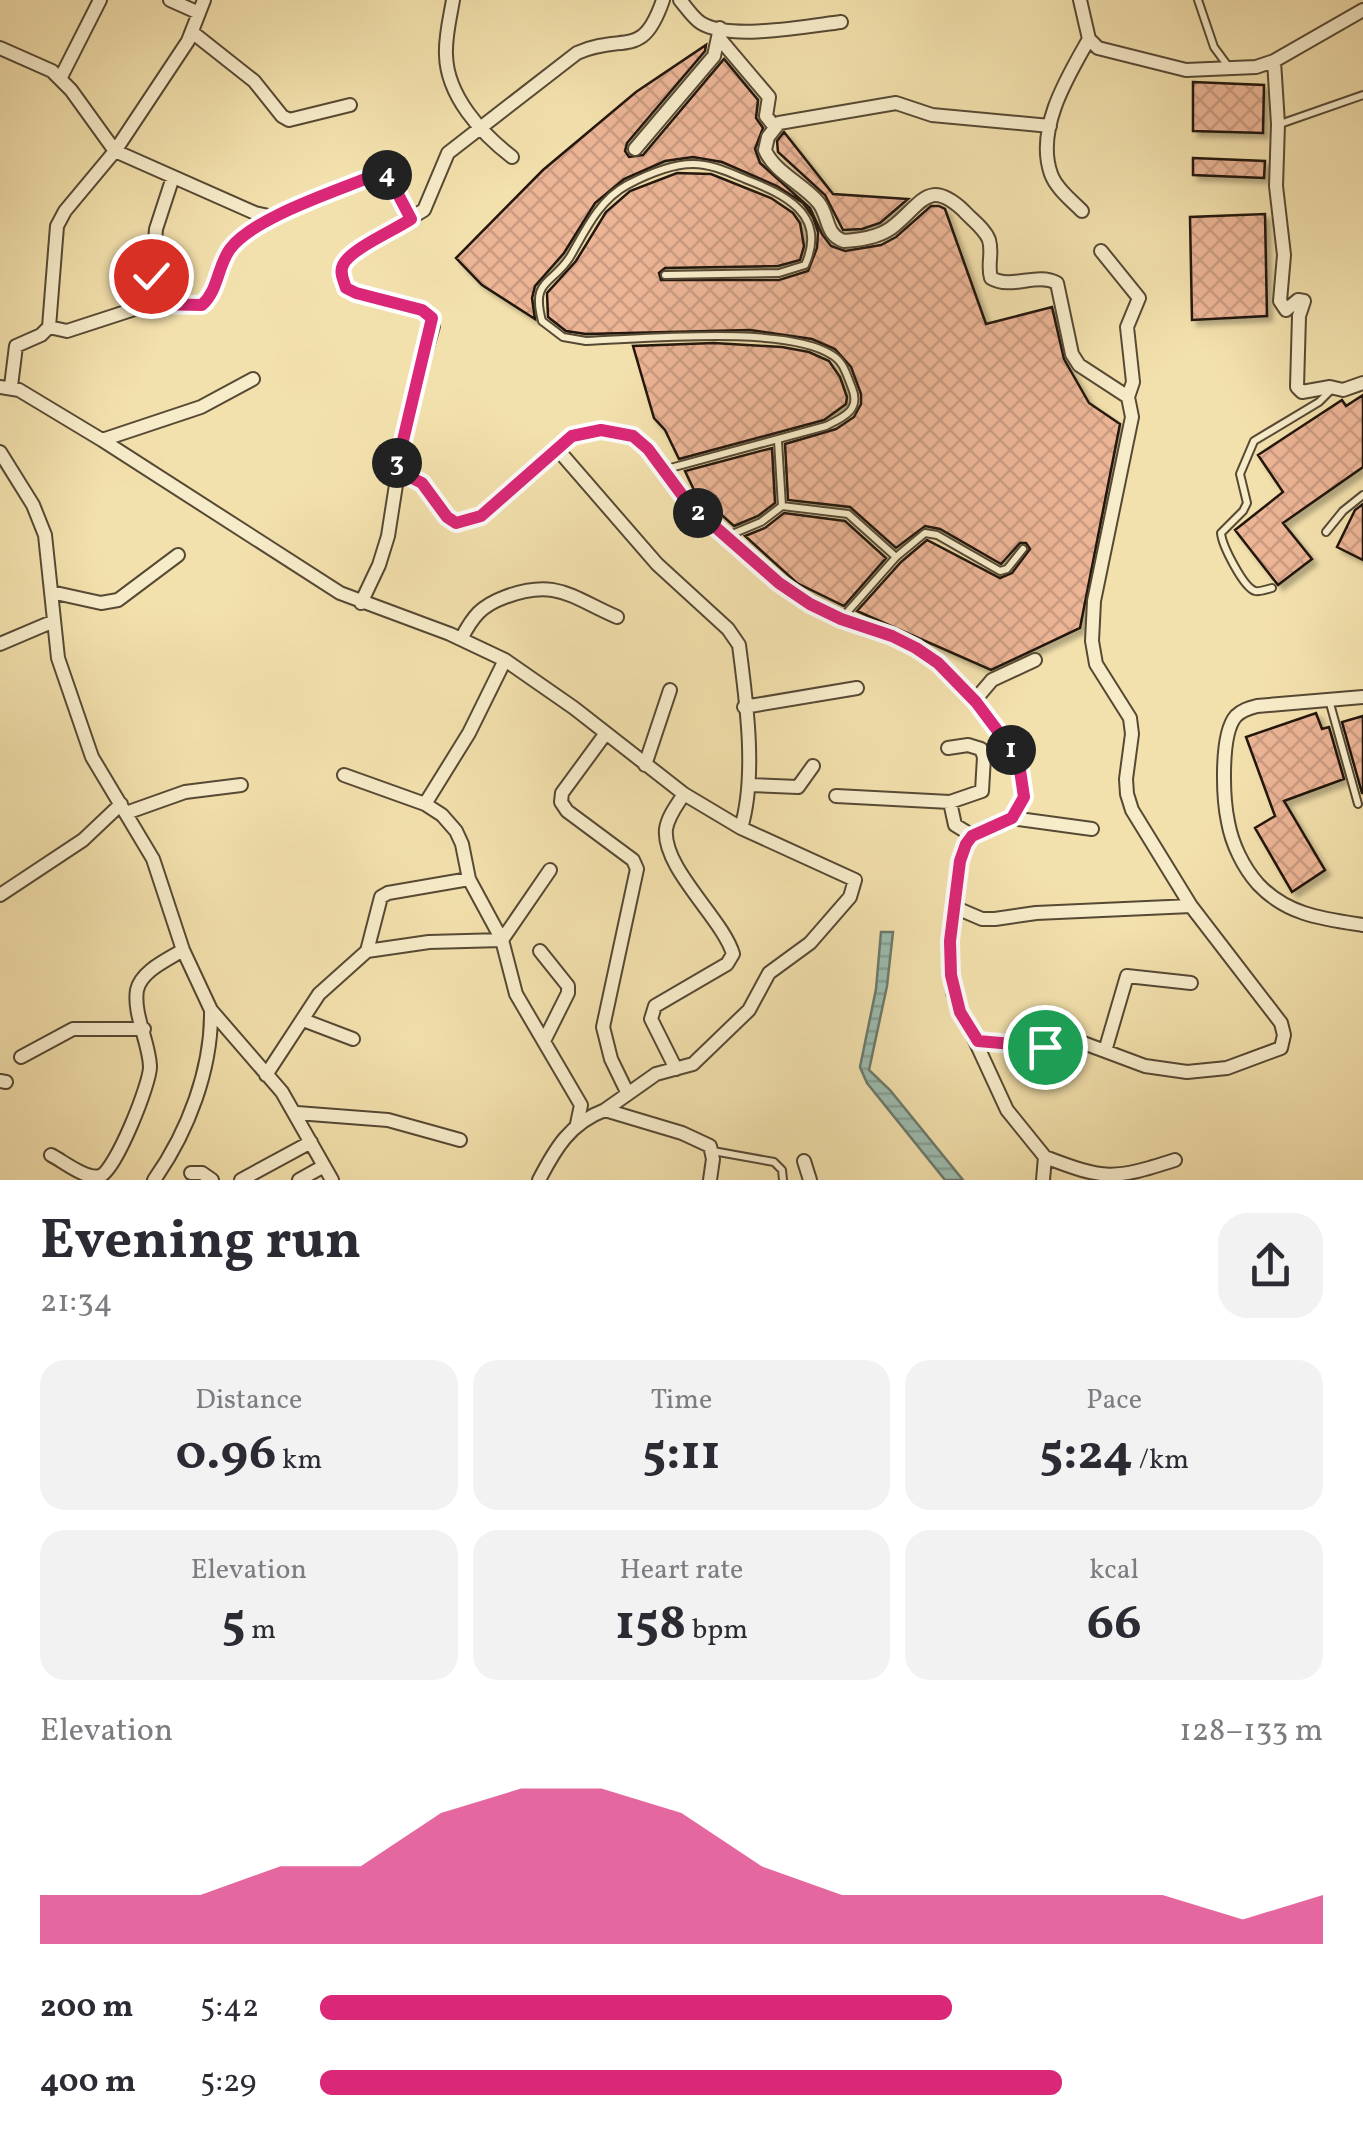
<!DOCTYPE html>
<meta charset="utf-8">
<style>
body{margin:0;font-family:Vollkorn,serif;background:#f2f2f3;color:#2b2b33;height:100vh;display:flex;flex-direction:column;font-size:38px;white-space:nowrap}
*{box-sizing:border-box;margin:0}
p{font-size:32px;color:#7c7c81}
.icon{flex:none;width:55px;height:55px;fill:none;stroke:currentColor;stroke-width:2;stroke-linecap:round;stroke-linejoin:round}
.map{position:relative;height:1180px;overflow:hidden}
.drawer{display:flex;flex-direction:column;background:#fff;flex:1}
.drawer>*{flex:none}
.pin{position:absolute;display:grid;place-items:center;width:85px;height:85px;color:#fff;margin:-42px;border:5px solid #fff;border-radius:50%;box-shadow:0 2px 10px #0007}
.km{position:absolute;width:50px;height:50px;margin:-25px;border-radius:50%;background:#222;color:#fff;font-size:28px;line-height:50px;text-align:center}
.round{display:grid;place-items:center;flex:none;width:105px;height:105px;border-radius:30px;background:#f2f2f3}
.overview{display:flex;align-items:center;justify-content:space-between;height:170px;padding:0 40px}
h1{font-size:55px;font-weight:700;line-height:75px}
.figures{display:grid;grid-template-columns:repeat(3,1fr);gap:15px;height:170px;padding:10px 40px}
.figures div{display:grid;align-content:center;border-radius:25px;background:#f2f2f3;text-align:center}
.figures b{font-size:50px;font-weight:700}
.figures small{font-size:28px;font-weight:400}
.figures p{font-size:28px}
.chart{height:280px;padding:20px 40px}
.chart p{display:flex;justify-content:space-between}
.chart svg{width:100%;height:180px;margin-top:10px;fill:#db2777;opacity:.7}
ul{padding:0 40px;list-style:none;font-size:32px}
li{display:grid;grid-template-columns:160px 120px 1fr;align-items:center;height:75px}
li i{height:25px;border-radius:12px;background:#db2777}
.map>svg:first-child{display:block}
.water{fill:url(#water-rules);stroke:#6b7a6d;stroke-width:2.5}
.building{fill:url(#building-cross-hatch);stroke:#21160b;stroke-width:2.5;filter:url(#shadow)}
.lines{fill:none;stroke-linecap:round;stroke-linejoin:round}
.lane-casing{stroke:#564934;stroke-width:10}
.street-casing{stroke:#564934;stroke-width:16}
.lane{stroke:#f7ecca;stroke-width:6}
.street{stroke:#f7ecca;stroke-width:12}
.route-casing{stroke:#fff;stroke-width:20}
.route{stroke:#db2777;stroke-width:12}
</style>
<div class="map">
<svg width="1363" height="1180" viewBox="0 0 1363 1180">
<defs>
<pattern id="water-rules" width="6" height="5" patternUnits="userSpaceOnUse" patternTransform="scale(2.5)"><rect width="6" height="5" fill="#9cbcaf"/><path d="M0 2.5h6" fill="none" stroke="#86a195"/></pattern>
<pattern id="building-cross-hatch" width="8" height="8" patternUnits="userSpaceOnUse" patternTransform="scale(2.5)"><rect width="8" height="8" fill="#ecb596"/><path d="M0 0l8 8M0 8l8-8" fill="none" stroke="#ca9b80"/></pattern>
<filter id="shadow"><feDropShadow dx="5" dy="5" stdDeviation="2.5" flood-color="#0004"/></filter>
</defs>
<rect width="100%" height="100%" fill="#f3e1ad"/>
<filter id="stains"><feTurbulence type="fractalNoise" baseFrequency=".002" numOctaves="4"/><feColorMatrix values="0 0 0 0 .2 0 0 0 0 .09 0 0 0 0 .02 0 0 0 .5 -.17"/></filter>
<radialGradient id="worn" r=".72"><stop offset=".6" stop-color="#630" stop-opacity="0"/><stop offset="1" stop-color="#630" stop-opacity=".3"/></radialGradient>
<path class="water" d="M881 932H893L887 986 869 1070 890 1090 963 1180H945L867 1083 860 1067 876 989Z"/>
<path class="building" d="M706 45 705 51 627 143 625 151 629 157 643 155 724 59 758 100 756 118 763 128 755 149 760 163 810 208 822 234 831 246 845 251 881 245 896 237 931 206H939L945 209 986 324 1052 307 1064 359 1089 403 1120 424 1080 628 991 670 857 611 901 562 927 540 1000 578 1012 573 1030 549 1026 543H1020L1001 564 940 529 925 526 896 548 850 507 788 500 785 444 836 429 854 417 861 404V394L851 367 835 349 812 339 750 330 586 334 566 331 548 317 547 293 576 261 606 212 630 191 677 173 711 174 771 198 793 213 800 223 804 246 800 260 778 266 665 268 659 273 661 280H779L808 271 817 248 818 232 813 217 803 203 777 186 722 162 693 157 665 161 624 179 595 203 564 253 535 286 532 298 535 319 482 285 456 258 543 170 636 92Z
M1193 82 1264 85 1263 133 1193 131Z
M784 132 833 194 908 199 880 223 862 229 843 230 825 195 778 152 777 141Z
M1193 158 1265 161 1264 178 1193 175Z
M1265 214 1267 316 1192 320 1190 217Z
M714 343 782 347 809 352 829 361 840 377 847 397 846 404 824 420 679 459 665 430 654 418 633 346Z
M1363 395V467L1283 523 1312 559 1278 585 1235 530 1283 492 1258 455 1342 400 1346 406Z
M772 448 775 503 758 516 734 526 694 490 685 471Z
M1363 504V560L1337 547 1355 510Z
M784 513 845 521 886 558 844 606 797 583 745 536 765 528Z
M1316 713 1322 729 1329 727 1344 779 1284 801 1325 870 1292 892 1255 828 1275 816 1246 737Z
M1363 716V793H1362L1342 722Z"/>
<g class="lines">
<g class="lane-casing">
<path id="lane" d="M1198 0 1214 47 1228 66
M1280 124 1363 95
M663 470 826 426C844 417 861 410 852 388 847 376 844 362 832 355 787 325 644 339 586 341L563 337 542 321C531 279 551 286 570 257 585 231 599 200 627 185 646 175 671 164 693 164 711 164 728 172 745 179 784 194 828 214 805 265L779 273 665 275
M782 506 848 514 896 557
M1326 532 1343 511 1363 495
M725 537 761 522 782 506 778 441
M1272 588C1268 589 1259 592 1255 591 1243 587 1222 545 1221 533L1243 511 1247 503 1240 474 1254 441 1319 402 1332 389
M842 618 896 557 925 533 937 535 1000 571 1007 569 1023 549
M1329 700 1358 804
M713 1151 774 1162 782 1170 783 1180"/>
</g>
<g class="street-casing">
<path id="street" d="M170 0 199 13
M453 0C450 18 445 37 446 55 447 96 481 133 512 157
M680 0C686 7 693 18 701 23 730 41 808 26 841 22
M1080 0 1089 39 1098 48 1186 70 1256 67 1274 61 1363 10
M192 32 254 81 282 116 289 120 350 105
M719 38 769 97 766 116 774 126
M0 48 52 71 71 90 115 151 255 213 273 217
M1274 61 1278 124 1276 186 1284 255 1280 301 1286 310 1298 300 1304 301 1299 316 1297 387 1302 392 1330 387 1343 390 1363 383
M60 79 100 0
M635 149 714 56 720 28
M1082 211C1071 200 1056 188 1051 174 1035 129 1068 76 1089 39
M1101 251 1139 298 1127 327 1133 382 1128 397
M150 304 156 229 173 177
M49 327 67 331 150 304 202 305C219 289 217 267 230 250 253 217 337 191 375 175L383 173 389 177 411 219
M11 386 16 346 41 335 49 327 57 226 65 211 115 151 188 41 204 0
M0 387 19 390 102 440 340 593 450 634 505 660 574 708 684 794 741 828 855 880 850 897 810 943 769 973 749 1010 693 1064 656 1074 605 1110
M102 440 201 407 253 379
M559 451 657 564 728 629 739 645C746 699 757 775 741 828
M0 452 33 505 45 535 58 658 92 757 153 859 183 950 211 1010 282 1092 332 1180
M396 470 422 483 447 517 456 523 481 516 572 436 601 430 633 436 648 449 689 503 779 583 810 604 841 619 892 636 916 648 938 663 976 702 1011 750 1020 770 1024 797 1011 818 982 830 966 843 960 861 950 941 953 993 1007 1110 1045 1157 1043 1180
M51 592 101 603 118 600 178 555
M361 603 379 565 388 536 406 421 433 326 432 318C414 300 372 302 346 288L341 274 343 264 354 252 424 210 448 153 577 53C625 32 642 61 663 0
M461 639C473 616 481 606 505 597 556 578 571 597 617 617
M0 644 54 621
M1363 697 1257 706C1249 708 1242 710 1236 716 1220 734 1223 798 1228 822 1232 844 1243 867 1258 884 1287 915 1323 919 1363 925
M975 700 992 680 1035 660
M744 707 857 688
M606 733 562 793 561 802 567 811 633 860 637 869 603 1027 611 1059 628 1094
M645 765 670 690
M344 775 425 804 442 815 456 831 462 844 469 879 502 940 516 994 581 1105 577 1124
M749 785 798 787 813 766
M836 796 950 802 982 791 984 757 981 749 968 745 948 748
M950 802 955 825 973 836
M425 804 469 733 505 660
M126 813 185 792 241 785
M1011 818 1092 829
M0 895 83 840 121 804
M954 907 982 919H995L1036 913 1191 906
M367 951 429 942 502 940 550 870
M540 951 568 986V993L544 1041
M303 1020 353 1039
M978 1041 1027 1048 1078 1041 1145 1066 1187 1072 1227 1068 1281 1048 1284 1035 1281 1023 1191 906 1132 810 1127 794 1126 779 1132 734 1130 718 1096 664 1092 641 1094 601 1132 417 1128 397 1079 365 1072 354 1057 283C1036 272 1012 290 991 278 987 265 993 253 989 240 985 229 972 220 964 211 929 178 922 203 895 225 882 237 861 240 844 241 824 234 830 216 818 202 803 184 774 172 765 150L768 137 779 123 896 103 932 115 1050 126
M1105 1051 1127 976 1191 983
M21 1057 73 1029H144
M676 1069 651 1019 655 1006 727 964 733 954C723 919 662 868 666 829 668 816 677 805 684 794
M266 1075 319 994 367 951 381 897 388 893 469 879
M0 1081 6 1082
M297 1113 388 1120 460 1140
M51 1155C63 1161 86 1180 100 1176 115 1172 151 1082 150 1066 149 1042 133 1014 137 990 141 971 167 960 183 950
M1045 1157C1105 1180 1113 1180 1175 1160
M804 1161 810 1180
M191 1173H202L212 1180
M154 1180C188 1132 212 1069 211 1010
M241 1180 311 1142
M299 1180 324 1166
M539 1180C555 1149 570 1123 605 1110L682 1133 710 1146 713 1159 710 1180"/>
</g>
<use href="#lane" class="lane"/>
<use href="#street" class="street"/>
</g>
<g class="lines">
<g class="route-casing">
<path id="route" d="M151 276 150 304 202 305C219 289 217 267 230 249 254 217 337 191 375 175L383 173 389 177 411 219C395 230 350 249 343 265 339 273 344 281 346 288L356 293 422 310 432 318 396 470 422 483 447 517 456 523 481 516 572 436 601 430 633 436 648 449 688 503 779 583 810 604 841 619 892 636 916 648 938 663 976 702 1012 750 1020 770 1024 797 1012 818 972 836 966 844 960 861 950 941 951 975 960 1012 978 1041 1045 1047"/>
</g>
<use href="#route" class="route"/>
</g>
<rect width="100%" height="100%" filter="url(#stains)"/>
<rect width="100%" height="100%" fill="url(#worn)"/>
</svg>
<div class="pin" style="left:1045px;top:1047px;background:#1e9e55"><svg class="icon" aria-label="arrive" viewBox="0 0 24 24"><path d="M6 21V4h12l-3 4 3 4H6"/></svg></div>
<div class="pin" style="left:151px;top:276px;background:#d93025"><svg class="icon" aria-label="check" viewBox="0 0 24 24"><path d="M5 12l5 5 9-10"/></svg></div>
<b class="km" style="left:1011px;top:750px">1</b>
<b class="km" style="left:698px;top:513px">2</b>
<b class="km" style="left:397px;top:463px">3</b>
<b class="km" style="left:387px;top:175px">4</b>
</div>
<section class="drawer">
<div class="overview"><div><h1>Evening run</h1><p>21:34</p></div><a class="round"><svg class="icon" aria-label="share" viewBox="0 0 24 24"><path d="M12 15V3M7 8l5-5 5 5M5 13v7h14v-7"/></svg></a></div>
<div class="figures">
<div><p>Distance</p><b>0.96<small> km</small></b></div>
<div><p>Time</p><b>5:11</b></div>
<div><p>Pace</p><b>5:24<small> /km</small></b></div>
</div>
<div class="figures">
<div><p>Elevation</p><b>5<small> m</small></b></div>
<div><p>Heart rate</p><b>158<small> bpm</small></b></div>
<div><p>kcal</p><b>66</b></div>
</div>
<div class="chart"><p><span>Elevation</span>128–133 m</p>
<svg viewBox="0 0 160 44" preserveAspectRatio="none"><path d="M0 44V32L10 32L20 32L30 25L40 25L50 12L60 6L70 6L80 12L90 25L100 32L110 32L120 32L130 32L140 32L150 38L160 32V44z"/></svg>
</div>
<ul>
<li><b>200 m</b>5:42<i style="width:63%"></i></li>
<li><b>400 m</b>5:29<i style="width:74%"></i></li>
</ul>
</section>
